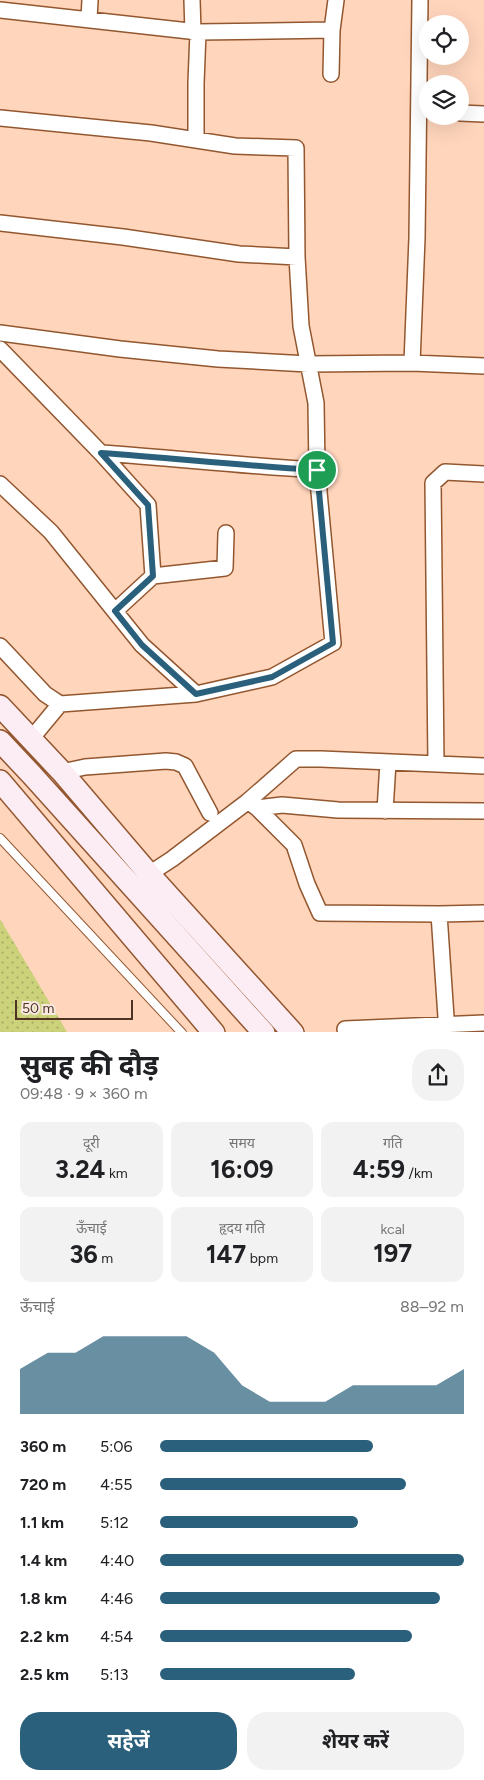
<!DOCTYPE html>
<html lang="hi">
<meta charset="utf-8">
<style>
body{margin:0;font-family:Figtree,"Noto Sans Devanagari",sans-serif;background:#f2f2f2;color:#202124;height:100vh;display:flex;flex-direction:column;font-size:19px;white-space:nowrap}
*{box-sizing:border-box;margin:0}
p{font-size:16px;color:#757577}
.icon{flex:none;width:28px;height:28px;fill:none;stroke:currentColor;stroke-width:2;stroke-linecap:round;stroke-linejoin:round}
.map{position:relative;height:1032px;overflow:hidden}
.panel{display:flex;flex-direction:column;background:#fff;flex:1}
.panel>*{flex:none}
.controls{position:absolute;left:419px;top:15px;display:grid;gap:10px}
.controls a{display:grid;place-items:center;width:50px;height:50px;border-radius:50%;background:#fff;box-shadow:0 5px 20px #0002;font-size:25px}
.scale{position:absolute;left:15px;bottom:12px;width:118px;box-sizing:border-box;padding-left:5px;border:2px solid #4e3322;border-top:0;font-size:14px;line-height:18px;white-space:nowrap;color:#4e3322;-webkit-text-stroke:4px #f7e8e0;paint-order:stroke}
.pin{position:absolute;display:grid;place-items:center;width:42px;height:42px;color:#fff;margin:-21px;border:2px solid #fff;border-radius:50%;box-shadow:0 1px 5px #0007}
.round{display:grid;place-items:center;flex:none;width:52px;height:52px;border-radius:20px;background:#f2f2f2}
.head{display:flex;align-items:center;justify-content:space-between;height:85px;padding:0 20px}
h1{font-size:28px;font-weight:700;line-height:38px}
.metrics{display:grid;grid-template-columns:repeat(3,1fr);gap:8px;height:85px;padding:5px 20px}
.metrics div{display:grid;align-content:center;border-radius:12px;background:#f2f2f2;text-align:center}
.metrics b{font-size:25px;font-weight:700}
.metrics small{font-size:14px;font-weight:400}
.metrics p{font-size:14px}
.chart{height:140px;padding:10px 20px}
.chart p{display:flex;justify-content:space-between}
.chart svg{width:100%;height:90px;margin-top:5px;fill:#2a607b;opacity:.7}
.action{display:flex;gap:10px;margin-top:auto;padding:10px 20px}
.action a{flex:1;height:58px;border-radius:20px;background:#2a607b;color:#fff;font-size:20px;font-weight:700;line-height:58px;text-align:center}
.action a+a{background:#f2f2f2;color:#202124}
ul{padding:0 20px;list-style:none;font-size:16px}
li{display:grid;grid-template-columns:80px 60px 1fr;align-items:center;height:38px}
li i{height:12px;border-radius:6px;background:#2a607b}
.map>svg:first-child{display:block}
.grass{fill:url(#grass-dots)}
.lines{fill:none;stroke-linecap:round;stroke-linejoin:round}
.lane-casing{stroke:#93572f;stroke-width:10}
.street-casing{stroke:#93572f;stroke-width:18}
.secondary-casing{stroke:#93572f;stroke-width:24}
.lane{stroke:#fff;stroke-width:8}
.street{stroke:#fff;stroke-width:15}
.secondary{stroke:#fcecf3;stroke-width:21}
.route-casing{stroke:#fff;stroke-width:10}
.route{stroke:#2a607b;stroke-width:6}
</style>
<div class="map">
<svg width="484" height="1033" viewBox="0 0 484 1033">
<defs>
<pattern id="grass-dots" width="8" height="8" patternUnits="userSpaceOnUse" patternTransform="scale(1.25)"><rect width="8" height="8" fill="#cbd27a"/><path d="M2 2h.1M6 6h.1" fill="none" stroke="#a7ab64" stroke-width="1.8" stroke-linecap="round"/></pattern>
</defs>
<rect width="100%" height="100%" fill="#ffd5bc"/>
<path class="grass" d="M0 919 67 1032H0Z"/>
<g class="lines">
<g class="lane-casing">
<path id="lane" d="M0 838 182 1033"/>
</g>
<g class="street-casing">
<path id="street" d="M192 0 193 32
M420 0 417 238 412 363 484 366
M0 10 198 32 332 30 336 0
M89 19 90 0
M331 74 332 30
M460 113 484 114
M0 118 151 133 235 146 296 148 297 257 301 326 316 403 317 470 333 643 272 677 196 694 60 704 31 739
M196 139V83L198 32
M0 223 123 237 239 254 297 257
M0 333 120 349 218 359 308 364 412 363
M0 349 101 453 148 505 153 576 115 611
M101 453C173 458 245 466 317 470
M0 484 51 532 142 645 196 694
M153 576 225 568 226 533
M0 646 45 694 60 704
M436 764 433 483 445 472 484 474
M62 772 85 767 166 761 176 762 185 766 210 813
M253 805 257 808 282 805 338 810 484 811
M257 808 294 845 307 884 320 913 439 914 484 913
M385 811 388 762
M149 874 172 859 247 802 296 759H321L484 766
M439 914 447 1032
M345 1029 484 1023"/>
</g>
<g class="secondary-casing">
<path id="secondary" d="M0 706 62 772 149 874 293 1033
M0 741 32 775 264 1033
M0 781 214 1033"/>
</g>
<use href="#lane" class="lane"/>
<use href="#street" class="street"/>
<use href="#secondary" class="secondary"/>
</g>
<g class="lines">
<g class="route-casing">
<path id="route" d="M101 453C173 458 245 466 317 470L333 643 272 677 196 694 142 645 115 611 153 576 148 505Z"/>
</g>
<use href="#route" class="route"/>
</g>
</svg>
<div class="controls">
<a><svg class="icon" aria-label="locate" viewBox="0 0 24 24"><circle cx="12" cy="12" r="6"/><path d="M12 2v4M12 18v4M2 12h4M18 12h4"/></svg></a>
<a><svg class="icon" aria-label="layers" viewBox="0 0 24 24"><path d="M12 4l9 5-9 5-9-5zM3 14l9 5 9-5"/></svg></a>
</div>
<div class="scale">50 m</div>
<div class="pin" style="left:317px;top:470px;background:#1e9e55"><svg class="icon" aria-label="arrive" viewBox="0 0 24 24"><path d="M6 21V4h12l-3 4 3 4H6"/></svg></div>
</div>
<section class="panel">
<div class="head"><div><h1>सुबह की दौड़</h1><p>09:48 · 9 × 360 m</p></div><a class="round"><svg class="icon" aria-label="share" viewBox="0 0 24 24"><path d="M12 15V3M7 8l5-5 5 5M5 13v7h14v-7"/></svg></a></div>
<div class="metrics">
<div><p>दूरी</p><b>3.24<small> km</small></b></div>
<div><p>समय</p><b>16:09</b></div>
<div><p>गति</p><b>4:59<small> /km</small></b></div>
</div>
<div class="metrics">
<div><p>ऊँचाई</p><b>36<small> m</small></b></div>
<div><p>हृदय गति</p><b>147<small> bpm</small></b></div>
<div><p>kcal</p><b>197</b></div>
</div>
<div class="chart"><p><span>ऊँचाई</span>88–92 m</p>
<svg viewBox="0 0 160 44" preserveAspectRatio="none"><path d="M0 44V22L10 14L20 14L30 6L40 6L50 6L60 6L70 14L80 30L90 38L100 38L110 38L120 30L130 30L140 30L150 30L160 22V44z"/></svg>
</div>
<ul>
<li><b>360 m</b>5:06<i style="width:70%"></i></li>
<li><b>720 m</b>4:55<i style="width:81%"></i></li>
<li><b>1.1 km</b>5:12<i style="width:65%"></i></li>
<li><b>1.4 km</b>4:40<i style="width:100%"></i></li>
<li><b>1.8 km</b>4:46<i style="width:92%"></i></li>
<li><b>2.2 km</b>4:54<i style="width:83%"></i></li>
<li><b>2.5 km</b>5:13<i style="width:64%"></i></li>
</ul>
<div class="action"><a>सहेजें</a><a>शेयर करें</a></div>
</section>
